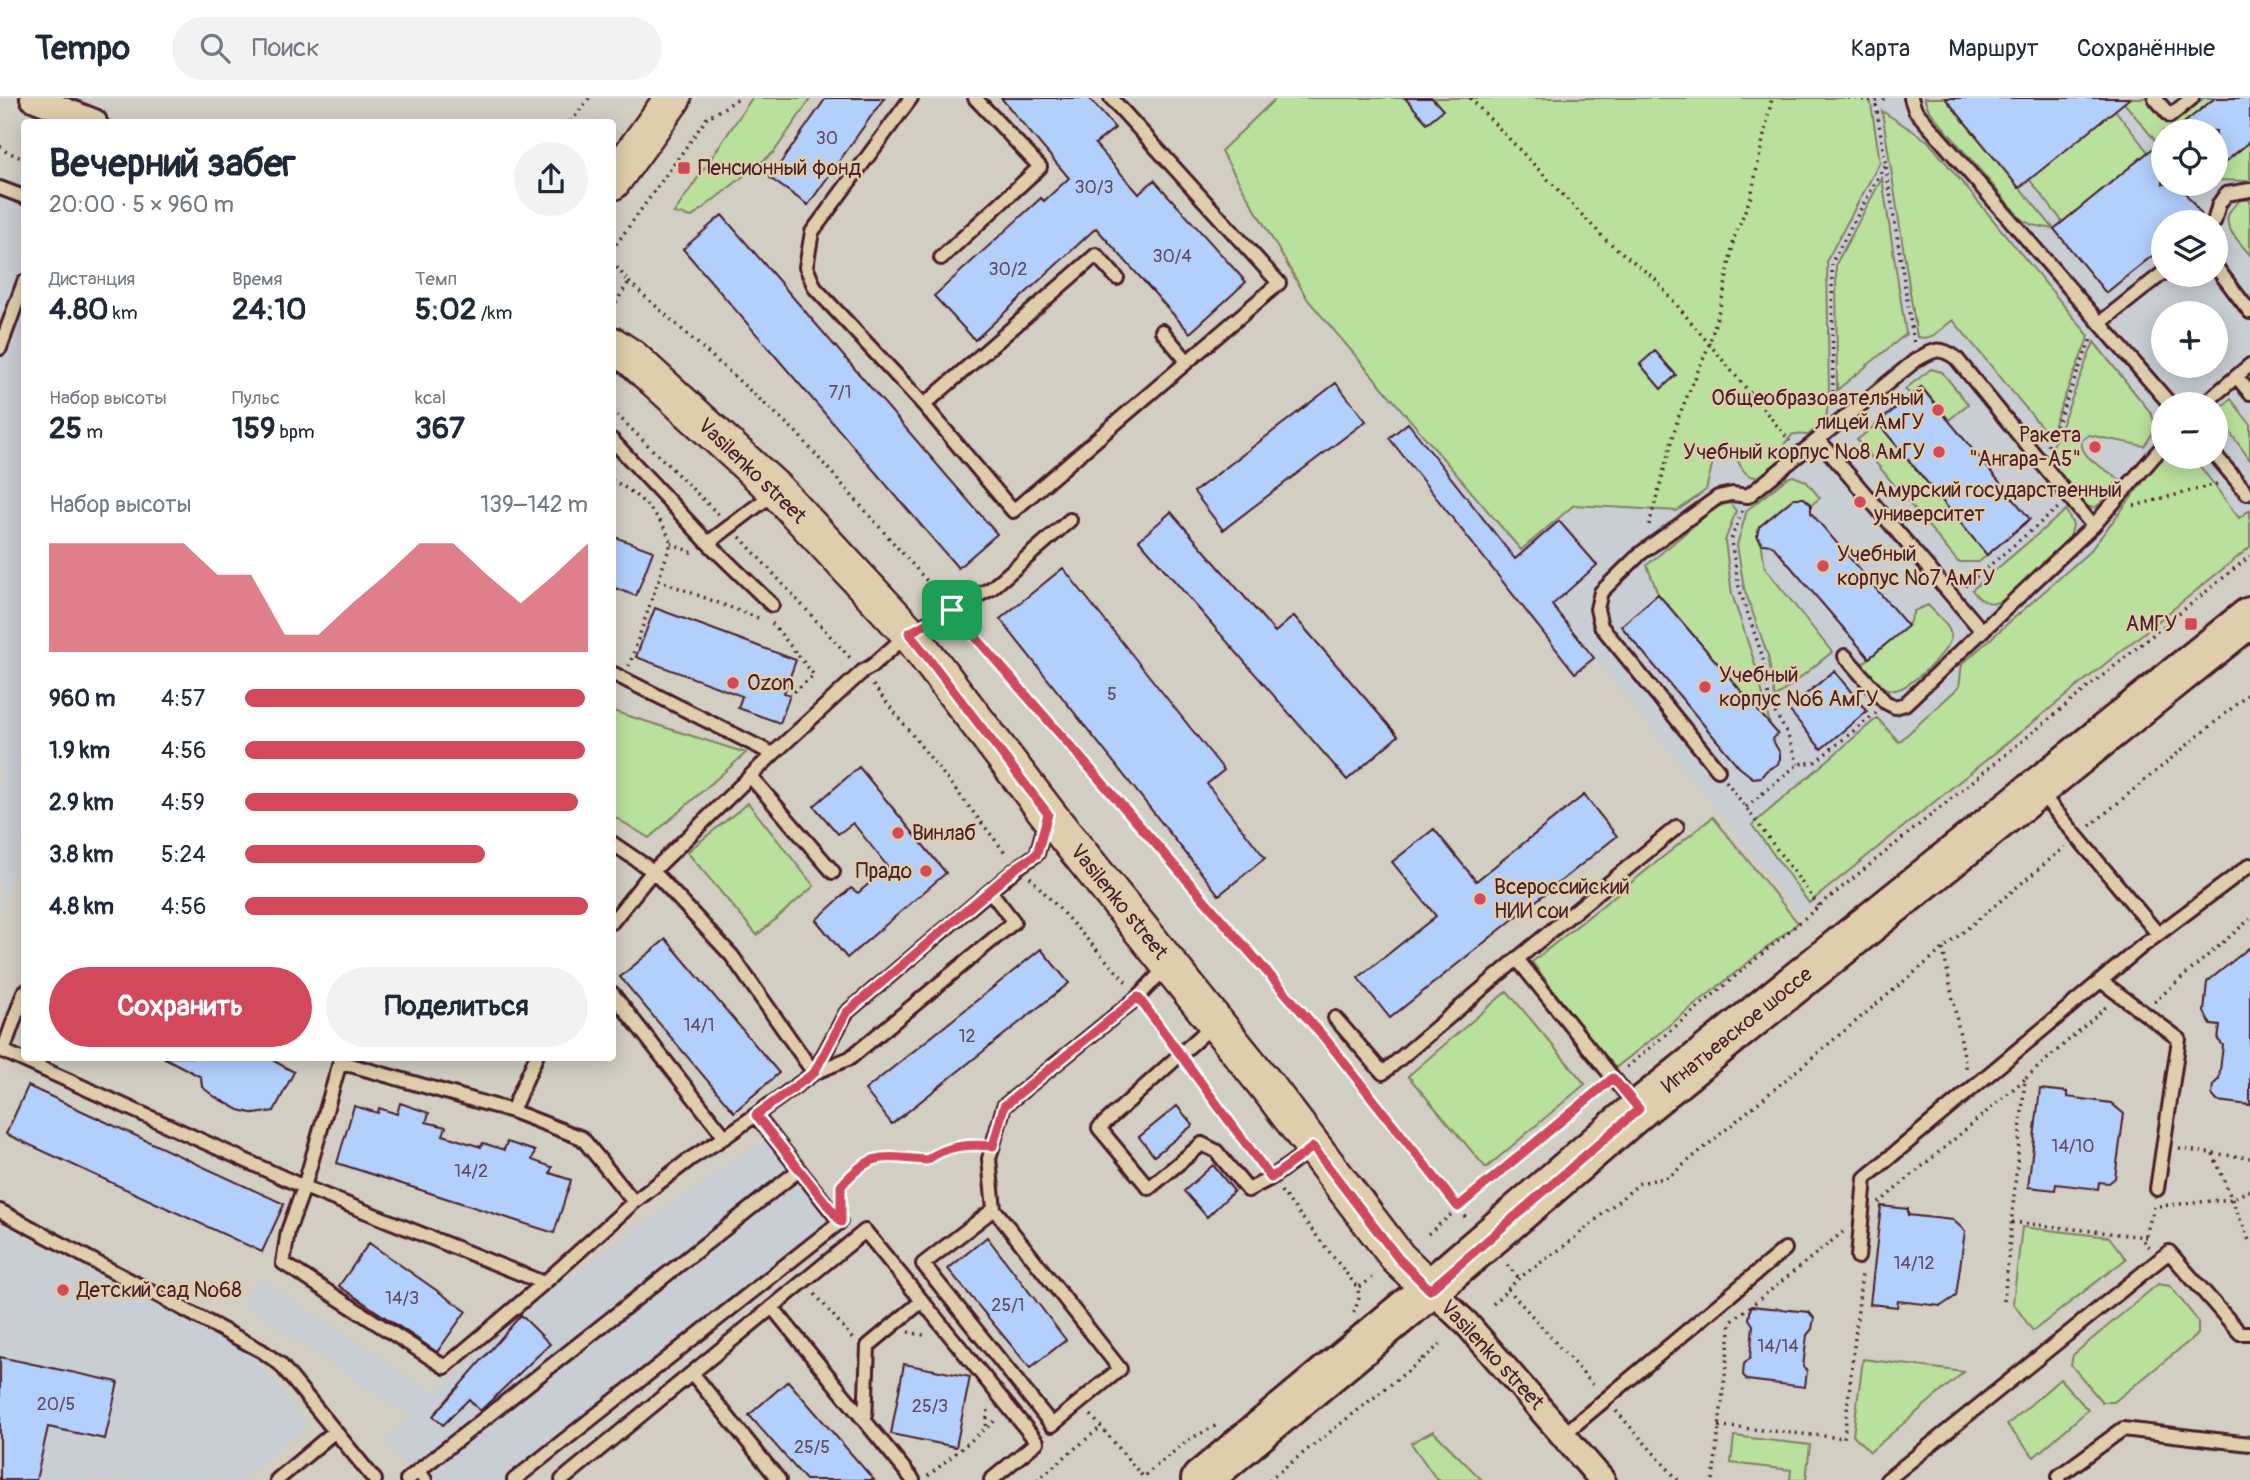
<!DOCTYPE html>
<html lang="ru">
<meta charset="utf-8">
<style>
body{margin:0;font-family:Pangolin,sans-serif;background:#f2f2f3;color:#1f2937;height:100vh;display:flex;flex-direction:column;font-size:26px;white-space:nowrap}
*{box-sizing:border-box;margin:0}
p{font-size:23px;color:#747a83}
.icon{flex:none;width:38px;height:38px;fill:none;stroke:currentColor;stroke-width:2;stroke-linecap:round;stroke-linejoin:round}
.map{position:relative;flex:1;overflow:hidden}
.details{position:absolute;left:21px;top:21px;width:595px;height:942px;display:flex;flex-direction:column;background:#fff;border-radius:7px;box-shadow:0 4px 18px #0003}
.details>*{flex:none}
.fabs{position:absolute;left:2151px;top:21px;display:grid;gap:14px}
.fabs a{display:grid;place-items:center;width:77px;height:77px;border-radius:50%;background:#fff;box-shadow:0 4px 18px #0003;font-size:35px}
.pin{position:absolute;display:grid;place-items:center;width:60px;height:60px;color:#fff;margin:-30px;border-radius:14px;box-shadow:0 4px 10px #0006}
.round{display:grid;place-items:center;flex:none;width:74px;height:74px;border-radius:37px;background:#f2f2f3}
.headline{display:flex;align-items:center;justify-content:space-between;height:119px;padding:0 28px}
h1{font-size:38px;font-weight:700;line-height:52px}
.figures{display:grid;grid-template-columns:repeat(3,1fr);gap:10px;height:119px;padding:7px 28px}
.figures div{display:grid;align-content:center}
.figures b{font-size:30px;font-weight:700}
.figures small{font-size:19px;font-weight:400}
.figures p{font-size:19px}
.chart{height:196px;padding:14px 28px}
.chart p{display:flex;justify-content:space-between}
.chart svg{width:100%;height:126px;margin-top:7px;fill:#d1495b;opacity:.7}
.primary-button{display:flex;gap:14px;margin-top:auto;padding:14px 28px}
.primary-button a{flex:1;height:80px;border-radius:42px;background:#d1495b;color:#fff;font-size:28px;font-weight:700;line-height:80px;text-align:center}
.primary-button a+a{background:#f2f2f3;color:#1f2937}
ul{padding:0 28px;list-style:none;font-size:23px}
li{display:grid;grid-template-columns:112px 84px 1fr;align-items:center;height:52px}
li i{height:18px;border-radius:9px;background:#d1495b}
header{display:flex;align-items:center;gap:42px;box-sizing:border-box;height:98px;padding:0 35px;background:#fff;border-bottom:2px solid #e0e1e3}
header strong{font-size:33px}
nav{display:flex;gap:38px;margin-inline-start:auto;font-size:24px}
.search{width:490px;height:63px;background:#f2f2f3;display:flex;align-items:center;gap:18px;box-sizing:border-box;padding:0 24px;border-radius:38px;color:#747a83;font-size:26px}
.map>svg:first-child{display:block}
.built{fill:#c9ced4;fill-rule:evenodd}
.green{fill:#b9e09c;stroke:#828064;stroke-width:2}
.building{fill:#b3cffc;stroke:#4a1f2b;stroke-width:2}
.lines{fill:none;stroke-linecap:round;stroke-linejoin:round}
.service-casing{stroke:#4a1f2b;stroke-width:18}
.minor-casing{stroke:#4a1f2b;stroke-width:30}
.secondary-casing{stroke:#4a1f2b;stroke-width:40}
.primary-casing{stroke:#4a1f2b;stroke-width:44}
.path{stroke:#4a1f2b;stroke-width:3.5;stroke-dasharray:2 5;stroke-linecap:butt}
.service{stroke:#dfcdab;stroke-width:12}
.minor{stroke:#dfcdab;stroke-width:24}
.secondary{stroke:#dfcdab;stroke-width:35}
.primary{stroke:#dfcdab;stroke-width:38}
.route-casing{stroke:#fff;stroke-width:14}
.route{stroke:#d1495b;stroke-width:9}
.poi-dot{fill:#d1495b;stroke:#dfcdab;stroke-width:2.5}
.labels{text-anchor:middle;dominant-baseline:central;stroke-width:5;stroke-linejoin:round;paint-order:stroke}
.number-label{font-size:18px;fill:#644b5f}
.poi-label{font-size:21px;fill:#4a1f2b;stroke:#dfcdab;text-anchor:start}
.street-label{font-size:21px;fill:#4a1f2b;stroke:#dfcdab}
</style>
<header>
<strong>Tempo</strong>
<div class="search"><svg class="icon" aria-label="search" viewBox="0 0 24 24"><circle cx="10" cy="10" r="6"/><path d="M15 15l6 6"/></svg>Поиск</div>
<nav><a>Карта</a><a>Маршрут</a><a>Сохранённые</a></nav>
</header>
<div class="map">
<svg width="2250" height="1382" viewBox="0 0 2250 1382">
<rect width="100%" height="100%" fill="#d2cec3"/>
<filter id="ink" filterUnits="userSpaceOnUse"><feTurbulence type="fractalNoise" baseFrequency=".0143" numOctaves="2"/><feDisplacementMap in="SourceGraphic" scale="14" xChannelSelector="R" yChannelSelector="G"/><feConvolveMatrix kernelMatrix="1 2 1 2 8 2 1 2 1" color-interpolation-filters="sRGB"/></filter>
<g filter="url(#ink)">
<path class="built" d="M1276 0H2250V449L1800 815 1308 202 1221 53ZM2163 33H2216V86H2163ZM2163 124H2216V177H2163ZM2163 215H2216V268H2163ZM2163 306H2216V359H2163Z
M0 79 24 88V741L0 813Z
M775 1034 846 1123 526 1382H417L385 1343 411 1319 241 1205 259 1179 435 1296 527 1209Z
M0 1127 251 1257 308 1326 241 1382H0Z"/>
<path class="green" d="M752 0H811L774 54 692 119 674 115Z
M1276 0H1870L1880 64 1827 162 1829 296 1826 322 1808 337 1793 336 1785 345C1784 351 1784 356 1780 361 1774 370 1758 385 1747 376 1740 371 1737 359 1732 352L1714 359 1706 392 1677 413 1574 407 1521 452 1308 202 1221 53Z
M1924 0H1949L1947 2 2054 131 2032 127 2022 122 1929 12Z
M2120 0H2147L2170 27 2204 0H2215L2174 33H2163V43L2158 46Z
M2115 12 2148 54 2063 124 2029 81Z
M1882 13 1928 43 2089 238 2049 338 1953 222C1941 230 1934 243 1917 239Z
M2250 44V83L2216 82V72Z
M1882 80 1906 236 1837 292 1836 166Z
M2241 102H2250V157C2234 137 2213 122 2241 102Z
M2094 244 2151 315C2158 329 2153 336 2144 348L2089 337 2082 342C2078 359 2107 372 2119 381L2099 407 2093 410 2086 408 2048 361Z
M1931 271 1942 274 1968 306 1949 322 1922 289 1911 297 1905 291Z
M2231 301 2250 326V362L2216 315Z
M1878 325 1987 457 1979 464H1958L1857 342Z
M2163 358 2193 359 2239 420 2250 412V449L1809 805 1752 727 1877 620 1899 644 1959 589 1962 566 2090 453Z
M1793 378 1806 383 1820 400 1811 407 1804 400H1794L1759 429 1765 470 1832 554 1775 600 1768 558 1744 490 1737 447 1747 412 1787 380Z
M1730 405 1736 413 1725 443 1732 496 1756 569 1770 627 1658 496 1647 467 1716 409Z
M2066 412 2073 427 2069 444 2002 503C1989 508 1980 503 1972 492Z
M1928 507C1935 515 1949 526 1951 537 1953 551 1908 592 1895 592 1880 593 1870 577 1861 567L1908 528 1914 513Z
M613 613 746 655 649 740 613 718Z
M748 705 814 788 757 837 687 754Z
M1713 719 1798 825 1614 971 1532 864Z
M1507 893 1585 986 1486 1070 1408 978Z
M2022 1129 2109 1139 2126 1161 2033 1233 2013 1205Z
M2158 1186 2170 1188 2198 1223V1236L2114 1304H2102L2071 1267 2073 1257Z
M1863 1261 1964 1274 1870 1354 1853 1337Z
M2060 1281 2088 1312 2034 1359 2007 1327Z
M1433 1333 1482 1382H1437L1411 1345Z
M1734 1338 1810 1347 1806 1382H1790L1791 1372 1731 1365Z"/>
<path class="building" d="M826 0H884L808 107 770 80Z
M1001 0H1089L1115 30 1095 46 1139 96 1154 82 1246 184 1190 235 1096 130 975 242 934 198 1041 100 1044 103 1069 80Z
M1405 0H1432L1443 12 1427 25Z
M1945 0H2130L2019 90Z
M2215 0H2250V43L2216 72V33H2174Z
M2163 42V86H2198L2186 96 2202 117 2194 124H2163V149L2106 195 2054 131Z
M722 117 997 436 958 470 683 151Z
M1655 253 1676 277 1661 291 1640 266Z
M1336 285 1366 323 1223 432 1194 394Z
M1921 289 2030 421 1987 457 1878 325Z
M1408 325 1515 461 1559 423 1597 467 1552 507 1594 560 1575 575 1389 340Z
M1794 400H1804L1811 407V415L1908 528 1869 560 1772 447 1762 446 1757 438 1759 429Z
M1171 414 1275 534 1294 518 1398 638 1347 682 1139 442Z
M612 438 653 453 636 498 612 489Z
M1063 470 1224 672 1207 686 1265 760 1219 797 1000 521Z
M1658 496 1778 636 1772 641 1780 655V661L1778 666 1767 672 1761 679 1753 680 1739 669 1621 528Z
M655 510 796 562 784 595 790 597 780 625 738 610 742 598 636 559Z
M1834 573 1867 613 1821 651 1788 611Z
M859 669 946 775 847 860 816 822 851 790 858 795 888 769 853 725 838 736 814 708Z
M1584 697 1617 738 1390 920 1358 880 1436 818 1392 764 1434 731 1476 783Z
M666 841 779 975 734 1014 620 879Z
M2250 849V1007L2217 1003 2212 997 2213 987 2219 981 2223 947 2218 942 2220 928 2211 927 2204 914 2207 884Z
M1041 851 1069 885 892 1026 865 992Z
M163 959H273L274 963 294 974 274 1013 255 1016 239 1012 215 999 202 989 201 979Z
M28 988 284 1106 262 1154 6 1036Z
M2040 991 2067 994V999L2111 1005 2124 1016 2115 1080 2109 1085 2099 1084 2098 1091 2056 1086 2055 1092 2028 1089Z
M400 1005 429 1015 426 1024 446 1029 443 1037 481 1049 483 1045 504 1052 507 1044 535 1053 532 1062 552 1069 550 1075 571 1082 554 1135 337 1065 354 1008 378 1015 379 1010 397 1016Z
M1177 1008 1193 1027 1154 1058 1139 1039Z
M1213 1067 1234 1093 1207 1119 1184 1093Z
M1881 1108 1908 1111V1117L1953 1122 1965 1133 1956 1198 1941 1208 1898 1203 1897 1209 1870 1206Z
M987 1139 1066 1242 1030 1270 948 1171Z
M369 1145 466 1213 437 1254 339 1188Z
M1751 1208 1809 1214 1814 1220 1812 1231 1807 1237 1803 1269 1807 1273 1805 1289 1747 1282 1743 1277 1744 1266 1750 1260 1753 1227 1749 1221Z
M521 1217 550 1246 480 1313 469 1301 443 1327 433 1318Z
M0 1259 118 1284 105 1341 48 1329 36 1382H0Z
M904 1266 970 1279 956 1349 891 1336Z
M788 1283 874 1382H806L749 1317Z"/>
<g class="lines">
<g class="service-casing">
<path id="service" d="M911 0 812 134 806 169 815 190 924 307 1013 413 1279 185 1111 0
M1911 0 1915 12 2170 306
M2155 0 2170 18 2192 0
M0 90 24 99
M2214 124 2219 106 2226 96 2250 92
M941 160 1040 69 975 0
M2216 169 2250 214
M2100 225 2163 175
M1162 233 1187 263
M0 250 24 184
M2237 279 2250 295
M2204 306 2250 267
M924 307 1096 157 1117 180
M1818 341 1982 533
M612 342 708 445 774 395
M2216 358 2247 395
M708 445 772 507
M1845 558 1885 604 1895 609 1905 606 2093 428 2163 348
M612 575 773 656
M1718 672 1601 528 1597 511 1601 494 1641 455 1718 399 1732 396 1748 398 1916 262C1933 252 1939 248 1956 260L2093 428
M750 678 833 774
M2039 693 2158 836
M1046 723 1037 756 1017 770 846 915 814 975 732 858 653 773 773 656 863 573 872 568 909 535 992 490 1070 422
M612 745 653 773 612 824
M1517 861 1677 729
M2101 883 2179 941 2157 1091
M24 894 3 953 304 1089 288 1133 283 1165 445 1269 544 1185
M612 895 725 1039 814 975 850 960 1014 824 990 793
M1335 920 1383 975 1517 861 1636 1008
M1215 925 1099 1030 1149 1090 1202 1046 1216 1053 1248 1092 1271 1080 1313 1049
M536 959 512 1013 582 1040 634 1104 690 1061 725 1039
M512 1013 340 964 304 1089 544 1185 634 1104
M994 1111 923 1166 1052 1327 1120 1271 994 1111 989 1061 1004 1008 1138 899 1167 868
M0 1113 262 1253 280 1266 375 1382
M1858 1159 1865 1080 2141 849 2250 767
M772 1209 913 1382
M865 1323 868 1248 922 1203
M1564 1336 1785 1151
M418 1373 799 1072
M277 1382 334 1334
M407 1382 418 1373 425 1382
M514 1382 840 1124 756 1017
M562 1382 692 1275
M779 1382 692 1275 865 1133 1037 1344 991 1382
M1887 1382 2169 1154 2240 1235H2250
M2059 1382V1378L2123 1331 2250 1346"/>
</g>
<g class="minor-casing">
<path id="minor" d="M33 0 94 24
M1430 1191 1467 1226 1602 1382"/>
</g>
<g class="secondary-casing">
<path id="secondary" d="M612 84 673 0
M612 247 632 260 777 393 909 535 1048 716 1270 992 1398 1160 1430 1191"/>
</g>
<g class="primary-casing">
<path id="primary" d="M1201 1382 1430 1191 1639 1011 2250 519"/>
</g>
<path class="path" d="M1470 0 1606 142 1655 181 1790 343
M1848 0 1876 3 1889 0
M1875 0 1914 246
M571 24 589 0
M0 48 5 53 24 61
M612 152 707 20 740 0
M612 164 629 184 612 210
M629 184 795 333 942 500
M1833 308 1832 164 1886 65
M612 312 720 418
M2048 348 2091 241
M612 382C636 394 664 420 671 445L629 568
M2134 408 2217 386
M1742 413 1731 442 1739 490 1762 557 1770 606 1787 635 1798 666
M1649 427 1678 320 1709 247 1724 194 1734 140 1751 98 1772 0
M740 439 852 562
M671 445 695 456
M658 482 761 521
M1965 488 2058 410
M963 524 1328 944 1466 1120
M772 525 814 577 790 597
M873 587 1007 757
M1726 683 1819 808
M1746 709 1798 666 1815 664 1876 615
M2090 728 2250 595
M1030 779 1129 887
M1943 851 1967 973
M2154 904 2250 821
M1148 913 1171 943
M1190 969 1262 1067
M1627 969 1819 808 2250 458
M2179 1051 2250 1060
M2213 1056 2250 1145
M1281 1093 1358 1190
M841 1098V1088C872 1052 883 1059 927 1062 941 1052 960 1046 976 1047
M1879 1105 2025 981
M2159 1108 2232 1101 2250 1092
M2012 1124 2146 1139
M1428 1136 1602 989
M2149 1149 2144 1144 2154 1109
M1507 1167 1519 1180
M1508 1191 1595 1289
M815 1196 853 1241
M2004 1203 2025 981 2108 907
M1493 1206 1519 1180 1563 1149 1640 1085 1669 1079 2065 749
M1354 1215 1359 1200 1358 1190 1372 1180
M908 1234 928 1238
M1423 1261 1442 1245
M1616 1313 1678 1382
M1091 1317 1143 1379 1188 1342 1219 1326
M986 1328 988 1312
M1719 1328 1844 1340 1862 1175
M928 1378 997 1321
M1037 1382 1101 1329
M1269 1382 1423 1261 1419 1256
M1713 1382 1731 1224 1843 1134"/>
<use href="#service" class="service"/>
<use href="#minor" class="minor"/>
<use href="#secondary" class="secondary"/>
<use href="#primary" class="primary"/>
</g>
</g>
<g class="lines" filter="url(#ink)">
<g class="route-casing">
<path id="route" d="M952 512 1328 944 1458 1109 1613 980 1639 1011 1430 1192 1398 1160 1313 1049 1271 1080 1138 899 1004 1008 993 1048C969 1046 947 1047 927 1062 883 1059 872 1052 841 1088V1124L756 1017 814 975 846 915 1017 769 1037 756 1048 716 909 535Z"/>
</g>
<use href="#route" class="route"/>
</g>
<g class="poi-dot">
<rect x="677" y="63" width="14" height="14" rx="3.5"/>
<circle cx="1938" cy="312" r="7"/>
<circle cx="2095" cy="349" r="7"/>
<circle cx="1939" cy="354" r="7"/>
<circle cx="1860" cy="404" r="7"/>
<circle cx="1823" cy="468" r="7"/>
<rect x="2184" y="519" width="14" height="14" rx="3.5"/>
<circle cx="733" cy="585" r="7"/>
<circle cx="1705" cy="589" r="7"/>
<circle cx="898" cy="735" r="7"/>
<circle cx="926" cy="773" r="7"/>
<circle cx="1480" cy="801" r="7"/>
<circle cx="63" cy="1192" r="7"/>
</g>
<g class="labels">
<g class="number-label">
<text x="827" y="40">30</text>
<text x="1094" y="89">30/3</text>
<text x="1172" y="158">30/4</text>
<text x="1008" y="171">30/2</text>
<text x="840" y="294">7/1</text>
<text x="1112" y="596">5</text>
<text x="699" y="927">14/1</text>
<text x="967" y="938">12</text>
<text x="2073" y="1048">14/10</text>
<text x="471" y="1073">14/2</text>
<text x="1914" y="1165">14/12</text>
<text x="402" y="1200">14/3</text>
<text x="1008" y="1207">25/1</text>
<text x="1778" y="1248">14/14</text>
<text x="56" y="1306">20/5</text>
<text x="930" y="1308">25/3</text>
<text x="812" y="1349">25/5</text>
</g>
<g class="poi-label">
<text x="698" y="70">Пенсионный фонд</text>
<text x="1924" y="300" text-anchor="end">Общеобразовательный<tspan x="1924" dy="24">лицей АмГУ</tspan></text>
<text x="2081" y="337" text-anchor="end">Ракета<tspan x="2081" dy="24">"Ангара-А5"</tspan></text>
<text x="1925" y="354" text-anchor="end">Учебный корпус №8 АмГУ</text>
<text x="1874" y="392">Амурский государственный<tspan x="1874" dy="24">университет</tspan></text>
<text x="1837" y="456">Учебный<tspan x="1837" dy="24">корпус №7 АмГУ</tspan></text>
<text x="2177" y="526" text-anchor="end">АМГУ</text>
<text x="1719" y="577">Учебный<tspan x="1719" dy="24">корпус №6 АмГУ</tspan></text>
<text x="747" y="585">Ozon</text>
<text x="912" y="735">Винлаб</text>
<text x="912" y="773" text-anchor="end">Прадо</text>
<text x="1494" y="789">Всероссийский<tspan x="1494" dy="24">НИИ сои</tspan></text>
<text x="77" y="1192">Детский сад №68</text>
</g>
<g class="street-label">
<text transform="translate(752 373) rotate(44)">Vasilenko street</text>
<text transform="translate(1119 804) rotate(51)">Vasilenko street</text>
<text transform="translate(1737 932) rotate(-39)">Игнатьевское шоссе</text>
<text transform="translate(1492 1257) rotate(47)">Vasilenko street</text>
</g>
</g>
</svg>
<div class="fabs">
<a><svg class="icon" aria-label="locate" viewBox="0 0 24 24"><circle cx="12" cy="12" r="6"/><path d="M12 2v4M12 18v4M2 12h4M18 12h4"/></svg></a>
<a><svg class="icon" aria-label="layers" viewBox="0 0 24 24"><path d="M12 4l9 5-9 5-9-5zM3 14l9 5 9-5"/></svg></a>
<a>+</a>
<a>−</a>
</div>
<div class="pin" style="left:952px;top:512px;background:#1e9e55"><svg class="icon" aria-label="arrive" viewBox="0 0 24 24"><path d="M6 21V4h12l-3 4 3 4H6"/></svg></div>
<section class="details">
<div class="headline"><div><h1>Вечерний забег</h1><p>20:00 · 5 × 960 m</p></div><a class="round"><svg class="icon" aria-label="share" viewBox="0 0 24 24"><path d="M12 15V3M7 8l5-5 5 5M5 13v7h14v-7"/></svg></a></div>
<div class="figures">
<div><p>Дистанция</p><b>4.80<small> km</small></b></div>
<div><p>Время</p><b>24:10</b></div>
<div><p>Темп</p><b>5:02<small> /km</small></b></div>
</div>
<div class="figures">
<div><p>Набор высоты</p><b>25<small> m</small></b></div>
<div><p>Пульс</p><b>159<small> bpm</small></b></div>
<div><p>kcal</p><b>367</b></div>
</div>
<div class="chart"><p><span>Набор высоты</span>139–142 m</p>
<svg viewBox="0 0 160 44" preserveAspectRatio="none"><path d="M0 44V6L10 6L20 6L30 6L40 6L50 17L60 17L70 38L80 38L90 27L100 17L110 6L120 6L130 17L140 27L150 17L160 6V44z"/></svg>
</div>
<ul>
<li><b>960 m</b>4:57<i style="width:99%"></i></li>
<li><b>1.9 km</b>4:56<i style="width:99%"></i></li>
<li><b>2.9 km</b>4:59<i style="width:97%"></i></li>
<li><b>3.8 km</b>5:24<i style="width:70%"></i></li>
<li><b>4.8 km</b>4:56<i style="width:100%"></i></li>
</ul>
<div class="primary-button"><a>Сохранить</a><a>Поделиться</a></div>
</section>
</div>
